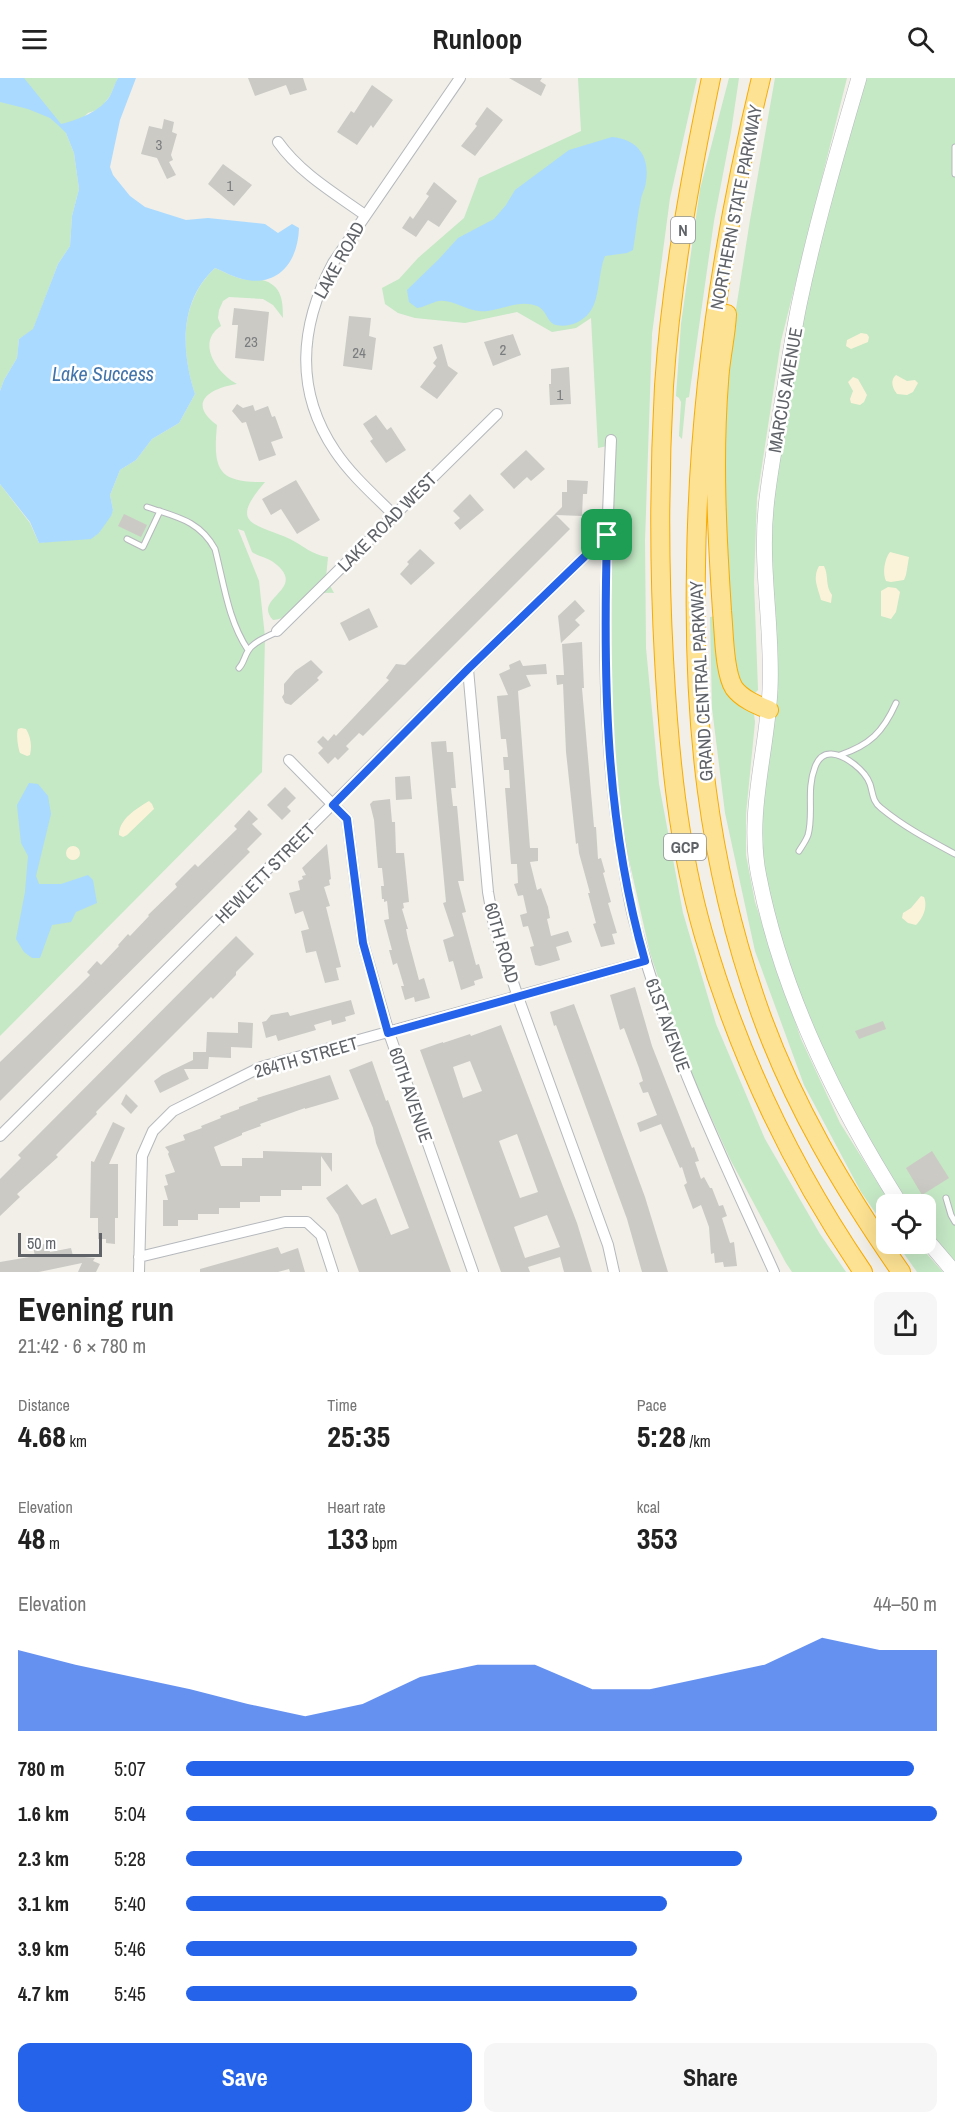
<!DOCTYPE html>
<meta charset="utf-8">
<style>
body{margin:0;font-family:"Archivo Narrow",sans-serif;background:#f6f6f6;color:#222;height:100vh;display:flex;flex-direction:column;font-size:22px;white-space:nowrap}
*{box-sizing:border-box;margin:0}
p{font-size:20px;color:#767676}
.icon{flex:none;width:33px;height:33px;fill:none;stroke:currentColor;stroke-width:2;stroke-linecap:round;stroke-linejoin:round}
.map{position:relative;height:1194px;overflow:hidden}
.sheet{display:flex;flex-direction:column;background:#fff;flex:1}
.sheet>*{flex:none}
.buttons{position:absolute;left:876px;top:1116px;display:grid;gap:12px}
.buttons a{display:grid;place-items:center;width:60px;height:60px;border-radius:12px;background:#fff;box-shadow:0 6px 24px #0002;font-size:30px}
.scale{position:absolute;left:18px;bottom:15px;width:84px;box-sizing:border-box;padding-left:6px;border:3px solid #5f6368;border-top:0;font-size:16px;line-height:21px;white-space:nowrap;color:#5f6368;-webkit-text-stroke:4px #fff;paint-order:stroke}
.pin{position:absolute;display:grid;place-items:center;width:51px;height:51px;color:#fff;margin:-26px;border-radius:12px;box-shadow:0 3px 9px #0006}
.round{display:grid;place-items:center;flex:none;width:63px;height:63px;border-radius:12px;background:#f6f6f6}
.overview{display:flex;align-items:center;justify-content:space-between;height:102px;padding:0 18px}
h1{font-size:33px;font-weight:800;line-height:45px}
.metrics{display:grid;grid-template-columns:repeat(3,1fr);gap:9px;height:102px;padding:6px 18px}
.metrics div{display:grid;align-content:center}
.metrics b{font-size:30px;font-weight:800}
.metrics small{font-size:16px;font-weight:400}
.metrics p{font-size:16px}
.chart{height:168px;padding:12px 18px}
.chart p{display:flex;justify-content:space-between}
.chart svg{width:100%;height:108px;margin-top:6px;fill:#2563eb;opacity:.7}
.button{display:flex;gap:12px;margin-top:auto;padding:12px 18px}
.button a{flex:1;height:69px;border-radius:12px;background:#2563eb;color:#fff;font-size:24px;font-weight:800;line-height:69px;text-align:center}
.button a+a{background:#f6f6f6;color:#222}
ul{padding:0 18px;list-style:none;font-size:20px}
li{display:grid;grid-template-columns:96px 72px 1fr;align-items:center;height:45px}
li i{height:15px;border-radius:8px;background:#2563eb}
header{display:flex;justify-content:space-between;align-items:center;height:78px;padding:0 18px;background:#fff;font-size:27px;font-weight:800}
.map>svg:first-child{display:block}
.green{fill:#c5e8c5}
.sand{fill:#fbf3d9}
.water{fill:#aadaff}
.building{fill:#cccac5;fill-rule:evenodd}
.lines{fill:none;stroke-linecap:round;stroke-linejoin:round}
.lane-casing{stroke:#b5b8bc;stroke-width:7}
.street-casing{stroke:#b5b8bc;stroke-width:12}
.secondary-casing{stroke:#b6babf;stroke-width:16}
.highway-casing{stroke:#f9ab00;stroke-width:20}
.lane{stroke:#fff;stroke-width:5}
.street{stroke:#fff;stroke-width:10}
.secondary{stroke:#fff;stroke-width:15}
.highway{stroke:#fde293;stroke-width:18}
.route-casing{stroke:#fff;stroke-width:12}
.route{stroke:#2563eb;stroke-width:8}
.labels{text-anchor:middle;dominant-baseline:central;stroke-width:5;stroke-linejoin:round;paint-order:stroke}
.number-label{font-size:15px;fill:#7a7d7f}
.shield{fill:#fff;stroke:#8f9295;stroke-width:1.5}
.shield-label{font-size:16px;font-weight:bold;fill:#5f6368}
.street-label{font-size:18px;fill:#5f6368;stroke:#fff}
.water-label{font-size:20px;font-style:italic;fill:#4174aa;stroke:#fff}
</style>
<header><svg class="icon" aria-label="menu" viewBox="0 0 24 24"><path d="M4 6h16M4 12h16M4 18h16"/></svg>Runloop<svg class="icon" aria-label="search" viewBox="0 0 24 24"><circle cx="10" cy="10" r="6"/><path d="M15 15l6 6"/></svg></header>
<div class="map">
<svg width="955" height="1194" viewBox="0 0 955 1194">
<rect width="100%" height="100%" fill="#f1efe8"/>
<path class="green" d="M0 0H118L110 18 100 31 88 35 66 55 74 75 79 111 72 138 70 168 58 186 33 252 19 261 17 280 4 302 0 313Z
M578 0H697L670 120 652 256 645 463 646 570 659 706 683 835 716 946 765 1061 820 1156 846 1194H792L786 1185 730 1081 687 986 650 875 622 751 613 666 608 583 612 367 598 370 591 240 576 250 552 254 517 234 465 245 415 240 398 235 385 226 382 210 399 201 418 180 464 140 479 100 581 53Z
M729 0H739L731 54 714 143 689 319 686 320 682 361 679 358 681 324 679 320 676 318 681 246 700 111Z
M775 0H847L781 263 757 420 754 504 758 612 752 618 736 601 724 512 722 393 728 282 750 142Z
M859 0H955V1194L926 1161V1126H900L829 1000 758 797 769 632 764 468 794 257Z
M215 190C223 193 233 199 242 201 248 202 255 200 262 202 282 207 283 223 283 240L273 227 263 221 229 219 223 223 219 232 218 240 221 248C195 265 218 296 237 306 211 310 186 324 217 347 213 391 217 405 265 404 228 447 254 445 290 461 304 468 312 477 328 479L326 500 334 515C301 512 296 541 273 542 252 520 306 512 277 487 270 480 260 479 252 474L244 453 238 451 259 503 265 559 262 694 0 958V406L30 445 39 465 99 455 113 432 110 417 120 392 136 382 152 361 179 345 195 316C181 273 179 224 215 190Z
M716 538 722 599 729 618 754 636 755 644 746 736V777L755 824 801 961 840 1045 891 1126H886V1150L861 1114 804 1007 755 873 725 735 712 630 710 539Z
M897 1166H918L943 1194H917Z"/>
<path class="sand" d="M861 255 867 256 869 259 868 264 851 271 846 268 847 262Z
M896 297 907 303 915 302 918 305 913 314 907 317 897 316C892 310 890 302 896 297Z
M853 299 858 301 867 317 864 324 860 327 851 325 850 321 853 313 848 304Z
M890 474 909 479 906 497 904 502 891 504 886 503C882 495 885 480 890 474Z
M819 488H824C829 498 825 508 832 517L831 525 821 522C818 509 812 501 819 488Z
M888 509 896 510 900 514 896 534 891 541 881 538V513Z
M21 650 26 651C31 659 32 668 30 677L27 678 20 675C18 670 16 656 18 651Z
M149 723 152 726 154 731 127 757 123 759 119 757C119 741 136 731 149 723Z
M66 775a7 7 0 1 1 14 0a7 7 0 1 1-14 0Z
M921 818 924 819C928 829 923 840 916 847L908 845 902 840 903 835 911 830Z"/>
<path class="water" d="M0 0H24L61 46C78 42 101 33 110 18 113 12 115 5 118 0H136L120 42 110 89 113 97 130 118 145 129 186 142 208 140 265 146 278 155 292 146 299 150C298 184 278 210 242 201 233 199 223 193 215 190 179 223 181 273 195 316L179 345 152 361 136 382 120 392 110 417 113 432 111 438 99 455 91 461 39 465 30 444 0 406V313L4 302 17 280 19 261 33 251 58 186 70 168 72 138 79 111 74 75 66 55 58 47 50 40 28 31 0 24Z
M612 59C637 61 650 78 646 103 646 109 642 115 641 121 637 138 636 155 633 172L627 175 605 178C598 194 600 223 589 235 582 244 568 250 556 247 547 245 547 232 537 228 517 220 498 235 479 233 465 232 452 221 439 223 432 224 425 229 417 230L409 224 407 212 439 181 458 160 494 141 506 127 515 112 569 72Z
M29 705 38 706 48 718 51 736 36 798 39 806H61L88 797 93 802 97 825 76 834 71 844 52 847 40 880H32L24 874 16 861 25 814 28 778 21 765 17 727Z"/>
<path class="building" d="M248 0H303L307 12 290 17 286 7 255 18Z
M509 0H542L540 3 546 7 541 18Z
M372 7 393 22 373 50 371 47 357 67 337 54 351 33 354 35Z
M487 29 503 42 475 78 461 68 477 48 475 46Z
M164 41 174 44 172 54 177 56 171 77 173 82 169 84 176 97 167 101 157 80 141 76 149 48 162 51Z
M223 86 252 107 234 128 208 106Z
M434 104 457 123 439 149 428 142 416 159 402 150 410 138 413 141 429 118 426 116Z
M234 230 269 234 264 283 235 280 238 247H232Z
M349 238 371 240 369 258 376 260 372 292 343 288Z
M513 256 521 277 493 288 484 264Z
M442 266 448 288 458 295 437 321 420 309 436 288 433 285 437 280 433 269Z
M569 289 571 326 550 327 549 306H551V291Z
M237 326 243 330 253 327 255 333 268 328 272 339 275 338 283 360 271 364 276 377 259 383 246 344 242 345 232 333Z
M376 337 387 352 391 349 406 372 386 385 370 363 373 361 363 346Z
M526 372 545 391 531 403 527 399 514 411 500 396Z
M296 402 320 442 297 456 281 431 271 437 262 421Z
M567 402 588 403 587 416H583L582 438 556 437 570 451 363 658 359 655 346 668 349 671 338 682 335 679 328 686 318 675 323 670 317 664 323 658 328 663 334 656 336 658 389 602 386 600 396 586 405 587 562 429V414H567Z
M470 416 484 432 460 452 454 445 460 440 453 433Z
M124 436 147 447 141 459 118 448Z
M420 471 435 485 411 507 400 496 409 486 407 484Z
M575 522 585 533 575 542 580 547 561 565 558 538Z
M369 530 378 549 349 563 340 545Z
M582 564 584 610H582L594 749H596L598 781 601 780 605 794 603 795 611 824 608 825 617 855 612 856 615 866 601 869 593 846 596 845 588 815H590L579 775 578 765 576 766 566 674 563 606 557 607 556 597H564L562 566Z
M311 582 323 594 317 600 319 602 291 627 285 625 282 619 284 616V606L295 593Z
M520 582 523 588 546 586 547 596 526 597 531 608 518 613 530 770H538V783L530 784 537 812 541 810 548 829 550 840 547 841 551 858 568 853 572 864 556 869 560 882 540 888 535 887 530 869 534 868 528 848 523 849 520 837 527 835 523 817 518 818 514 806 518 805 517 786H511L505 710H510L509 692H504L503 679H508L506 661H501L497 618 508 617 499 596 510 591 509 587Z
M446 663 447 674H453L456 710H451L453 728H457L464 803H458L466 834 462 835 476 887 479 886 483 900 474 903 475 907 461 912 453 883 449 884 443 862 454 858 443 825 446 824 431 664Z
M410 698 412 721 396 722 395 699Z
M285 709 296 720 287 729 291 733 282 742 267 727Z
M390 721 392 744H395L396 775H404L409 824 403 825 404 830 402 831 408 851H406L408 861 419 902 424 900 430 920 415 924 414 919 405 922 401 908H404L397 885 393 887 389 872H392L384 842 389 841 387 823 384 824V821H382L381 808H384L382 790H378L374 742 370 726 373 723Z
M249 732 258 741 252 746 262 756 247 771 250 774 0 1023V984L77 910 90 897 87 894 97 883 101 887 119 868 118 867 128 856 130 858 149 838 148 837 177 809 175 806 195 786 198 789 237 751 234 748Z
M327 766 331 801 329 802 330 807 324 809 330 828 326 829 341 889 336 890 339 902 325 905 316 873 306 875 301 853 309 851 303 833 295 836 289 815 300 812 298 803 303 801 302 798 306 797 302 790Z
M236 858 254 876 236 894V897L213 921 211 919 96 1034 97 1036 56 1077 58 1079 17 1116 20 1119 0 1138V1101L21 1080 18 1077Z
M635 909 652 968 692 1070 694 1069 699 1083 695 1084 701 1101 704 1099 710 1110H712L719 1128 723 1127 727 1138 722 1140 730 1165 734 1164 737 1188 724 1189 723 1184 715 1185 714 1175 711 1176 709 1149 701 1127 693 1131 684 1107 687 1105 682 1089 680 1090 661 1046 640 1054 637 1045 657 1037 648 1014 643 1015 639 1005 643 1003 639 990 624 950 620 952 610 917Z
M351 922 355 936 345 939 346 943 332 947 331 942 314 947 316 952 278 963 276 957 266 960 262 944 266 943 271 937 288 934 290 938Z
M574 926 645 1119 668 1194H642L627 1141 565 972 556 947 554 948 550 934Z
M883 943 886 951 859 961 855 953Z
M238 944 253 945 252 970 231 969V980L209 979 208 991H184L189 1001 160 1015 154 1003 162 997 193 982V974H206L207 954 238 955Z
M501 947 577 1145 592 1194H564L560 1179 528 1189 530 1194H501L494 1175 420 972 443 964V965L470 956 471 958ZM470 983 482 1013 463 1020 453 989ZM517 1056 538 1114 520 1120 499 1063ZM547 1137 560 1169 525 1180 514 1149Z
M372 983 386 1023 388 1022 393 1036 451 1194H359L338 1137 326 1120 347 1106 362 1127 376 1120 391 1157 409 1150 376 1065 373 1050 349 992Z
M330 997 339 1021 305 1031V1030L260 1046 261 1048 242 1055V1057L214 1069 221 1088H242V1080H263V1073L332 1075V1094L321 1078V1108H302V1112H281V1118H260V1124H240V1130H219V1136H198V1142H178V1148H163V1122H168L164 1108 168 1107 165 1097 175 1094 168 1076 169 1074 165 1069 185 1062 183 1057 202 1050 201 1048 221 1040 220 1038 239 1031V1029L258 1022 257 1020Z
M126 1016 138 1028 131 1036 121 1026Z
M113 1044 125 1050 109 1086H118V1140H115V1166L106 1165V1161H98V1140H90L91 1083 94 1084Z
M932 1073 949 1100 922 1117 906 1090Z
M48 1165 50 1174 71 1170 73 1178 95 1180 93 1183 100 1186 96 1194H78L82 1185 39 1194H0V1184L35 1178 33 1169Z
M278 1169 281 1176 298 1170 305 1194H290L289 1191 278 1194H200V1191Z"/>
<g class="lines">
<g class="lane-casing">
<path id="lane" d="M955 69V96
M147 429C176 439 199 442 215 471 224 506 228 542 248 572
M127 461 143 469 160 433
M239 590C244 585 244 579 248 573 253 564 268 558 277 554
M840 677C870 667 883 654 896 625
M799 773C802 768 806 763 808 757 814 736 806 712 815 689 818 681 823 675 832 676 845 677 865 692 870 706 873 715 872 723 881 730 904 749 929 762 955 776
M946 1120 951 1137 955 1144"/>
</g>
<g class="street-casing">
<path id="street" d="M278 64C300 95 334 115 365 137
M611 362C605 501 598 640 622 778 626 802 629 826 636 849 668 969 723 1081 774 1194
M394 437C374 417 351 397 335 373 294 312 300 247 333 185L460 0
M277 553 497 336
M468 591 488 814 494 848 518 919 608 1167 614 1194
M289 682 347 741 363 865 389 955 473 1194
M0 1058 468 591 607 457
M139 1179 285 1144H307L321 1157 333 1194
M139 1194 142 1078 153 1053 173 1033 261 989 645 883"/>
</g>
<g class="secondary-casing">
<path id="secondary" d="M859 0C837 75 815 150 799 227 792 262 787 297 781 331 776 364 769 397 766 430 760 491 773 551 770 612 767 674 746 737 759 799 782 916 837 1026 900 1126
M926 1161 954 1194"/>
</g>
<g class="highway-casing">
<path id="highway" d="M711 0C690 101 671 204 664 308 659 399 659 490 664 581 669 674 678 769 704 858 739 979 792 1090 863 1194
M761 0C722 160 698 323 696 488 693 643 707 784 759 931 792 1025 844 1112 901 1194
M727 236C726 259 720 281 719 304 713 381 717 457 722 533 724 553 724 594 734 610 742 621 757 627 769 632"/>
</g>
<use href="#lane" class="lane"/>
<use href="#street" class="street"/>
<use href="#secondary" class="secondary"/>
<use href="#highway" class="highway"/>
</g>
<g class="lines">
<g class="route-casing">
<path id="route" d="M607 457C603 602 605 743 645 883L388 955 363 865 347 741 333 727 468 591Z"/>
</g>
<use href="#route" class="route"/>
</g>
<g class="labels">
<g class="number-label">
<text x="159" y="66">3</text>
<text x="230" y="107">1</text>
<text x="251" y="263">23</text>
<text x="503" y="271">2</text>
<text x="359" y="274">24</text>
<text x="560" y="316">1</text>
</g>
<g class="shield">
<rect x="671" y="139" width="24" height="26" rx="4.5"/>
<rect x="664" y="756" width="42" height="26" rx="4.5"/>
</g>
<g class="shield-label">
<text x="683" y="152">N</text>
<text x="685" y="769">GCP</text>
</g>
<g class="street-label">
<text transform="translate(736 129) rotate(-79)">NORTHERN STATE PARKWAY</text>
<text transform="translate(339 182) rotate(-61)">LAKE ROAD</text>
<text transform="translate(785 312) rotate(-80)">MARCUS AVENUE</text>
<text transform="translate(387 444) rotate(-45)">LAKE ROAD WEST</text>
<text transform="translate(701 603) rotate(-93)">GRAND CENTRAL PARKWAY</text>
<text transform="translate(265 795) rotate(-45)">HEWLETT STREET</text>
<text transform="translate(502 865) rotate(74)">60TH ROAD</text>
<text transform="translate(668 947) rotate(70)">61ST AVENUE</text>
<text transform="translate(306 979) rotate(-16)">264TH STREET</text>
<text transform="translate(411 1017) rotate(71)">60TH AVENUE</text>
</g>
<g class="water-label">
<text x="103" y="295">Lake Success</text>
</g>
</g>
</svg>
<div class="buttons">
<a><svg class="icon" aria-label="locate" viewBox="0 0 24 24"><circle cx="12" cy="12" r="6"/><path d="M12 2v4M12 18v4M2 12h4M18 12h4"/></svg></a>
</div>
<div class="scale">50 m</div>
<div class="pin" style="left:607px;top:457px;background:#1e9e55"><svg class="icon" aria-label="arrive" viewBox="0 0 24 24"><path d="M6 21V4h12l-3 4 3 4H6"/></svg></div>
</div>
<section class="sheet">
<div class="overview"><div><h1>Evening run</h1><p>21:42 · 6 × 780 m</p></div><a class="round"><svg class="icon" aria-label="share" viewBox="0 0 24 24"><path d="M12 15V3M7 8l5-5 5 5M5 13v7h14v-7"/></svg></a></div>
<div class="metrics">
<div><p>Distance</p><b>4.68<small> km</small></b></div>
<div><p>Time</p><b>25:35</b></div>
<div><p>Pace</p><b>5:28<small> /km</small></b></div>
</div>
<div class="metrics">
<div><p>Elevation</p><b>48<small> m</small></b></div>
<div><p>Heart rate</p><b>133<small> bpm</small></b></div>
<div><p>kcal</p><b>353</b></div>
</div>
<div class="chart"><p><span>Elevation</span>44–50 m</p>
<svg viewBox="0 0 160 44" preserveAspectRatio="none"><path d="M0 44V11L10 17L20 22L30 27L40 33L50 38L60 33L70 22L80 17L90 17L100 27L110 27L120 22L130 17L140 6L150 11L160 11V44z"/></svg>
</div>
<ul>
<li><b>780 m</b>5:07<i style="width:97%"></i></li>
<li><b>1.6 km</b>5:04<i style="width:100%"></i></li>
<li><b>2.3 km</b>5:28<i style="width:74%"></i></li>
<li><b>3.1 km</b>5:40<i style="width:64%"></i></li>
<li><b>3.9 km</b>5:46<i style="width:60%"></i></li>
<li><b>4.7 km</b>5:45<i style="width:60%"></i></li>
</ul>
<div class="button"><a>Save</a><a>Share</a></div>
</section>
